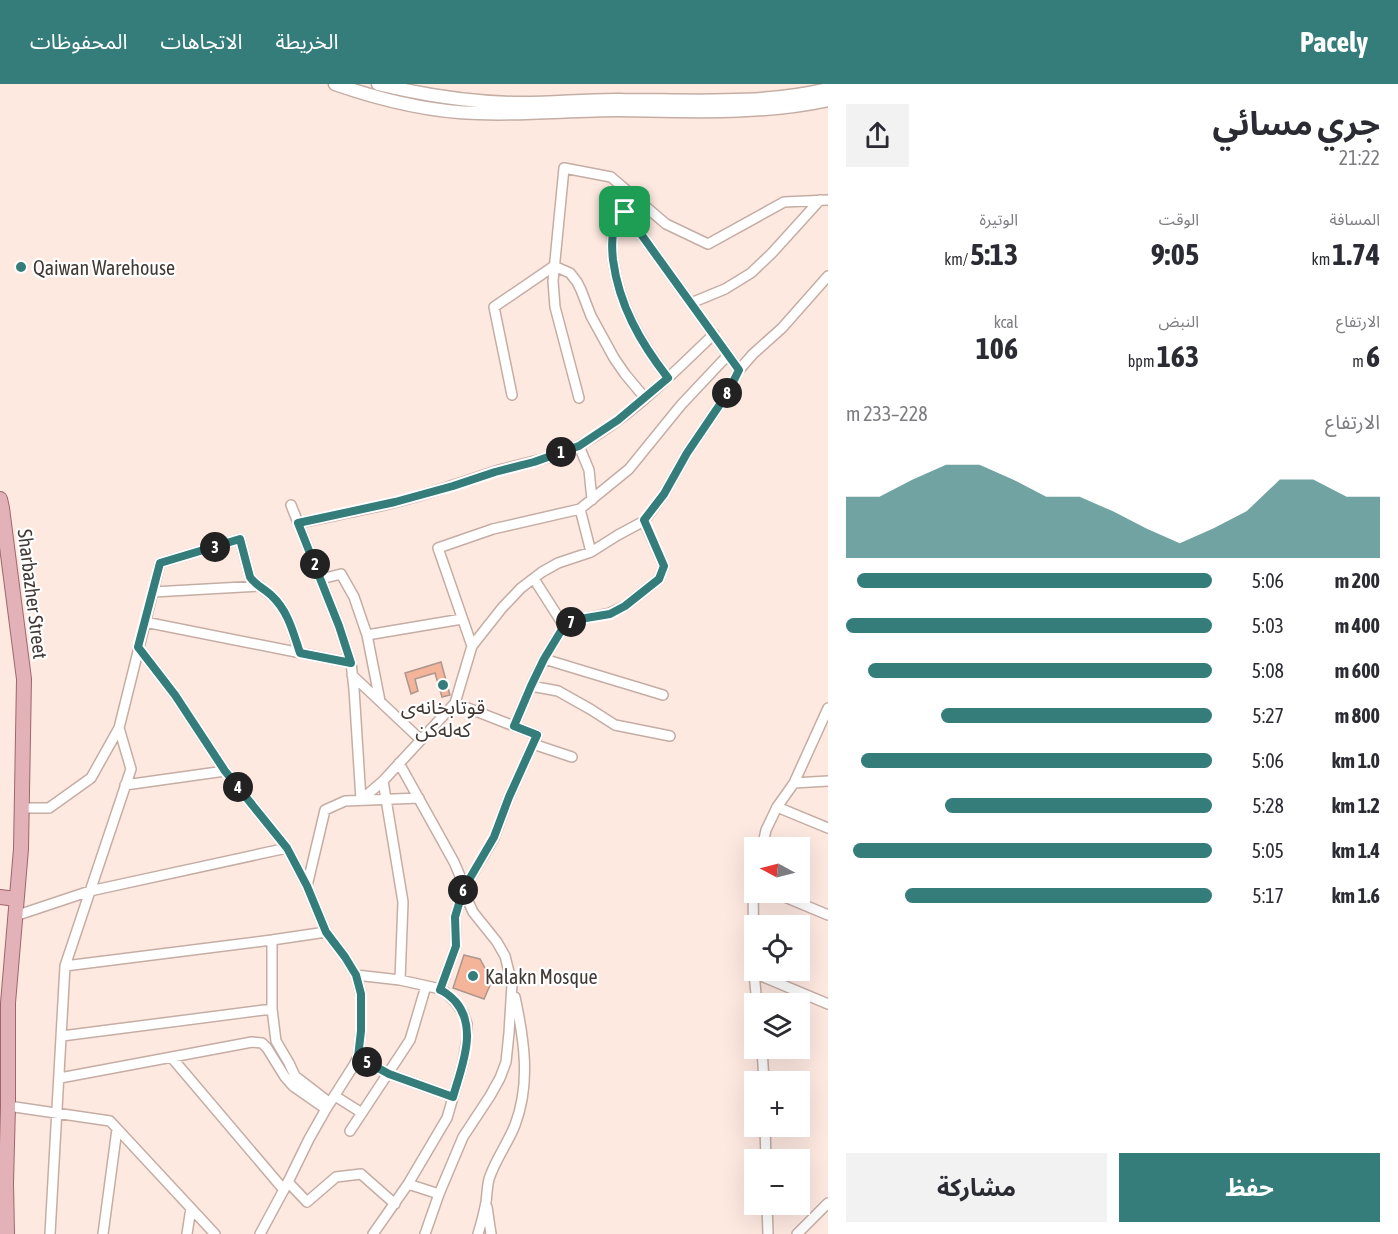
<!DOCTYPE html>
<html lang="ar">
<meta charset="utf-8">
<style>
body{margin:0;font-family:"Asap Condensed","Noto Sans Arabic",sans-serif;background:#f2f2f3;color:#2b2b33;direction:rtl;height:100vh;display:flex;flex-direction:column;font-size:22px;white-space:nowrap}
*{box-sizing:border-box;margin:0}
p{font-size:20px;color:#7c7c81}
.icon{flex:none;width:33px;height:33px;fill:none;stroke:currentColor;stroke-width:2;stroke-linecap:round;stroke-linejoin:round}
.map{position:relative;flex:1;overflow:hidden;direction:ltr}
.side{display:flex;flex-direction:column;background:#fff;width:570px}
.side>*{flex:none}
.needle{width:39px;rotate:277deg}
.fabs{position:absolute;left:744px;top:753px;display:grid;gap:12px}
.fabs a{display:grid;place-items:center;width:66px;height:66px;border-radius:0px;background:#fff;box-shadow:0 6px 24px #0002;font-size:30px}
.pin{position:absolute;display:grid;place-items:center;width:51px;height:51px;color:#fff;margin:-26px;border-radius:12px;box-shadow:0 3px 9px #0006}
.km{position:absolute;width:30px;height:30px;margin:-15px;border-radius:50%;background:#222;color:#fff;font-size:16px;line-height:30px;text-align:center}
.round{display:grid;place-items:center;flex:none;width:63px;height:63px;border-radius:0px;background:#f2f2f3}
.summary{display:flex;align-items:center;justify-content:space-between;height:102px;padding:0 18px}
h1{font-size:33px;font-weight:700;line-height:45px}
.metrics{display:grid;grid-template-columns:repeat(3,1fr);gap:9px;height:102px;padding:6px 18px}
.metrics div{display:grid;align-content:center}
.metrics b{font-size:30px;font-weight:700}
.metrics small{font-size:16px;font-weight:400}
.metrics p{font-size:16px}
.chart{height:168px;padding:12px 18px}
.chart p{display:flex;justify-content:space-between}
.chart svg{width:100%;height:108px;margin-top:6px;fill:#347d7b;opacity:.7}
.action{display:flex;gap:12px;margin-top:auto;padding:12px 18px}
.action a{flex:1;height:69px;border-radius:0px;background:#347d7b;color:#fff;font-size:24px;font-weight:700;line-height:69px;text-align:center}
.action a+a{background:#f2f2f3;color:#2b2b33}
ul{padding:0 18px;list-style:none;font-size:20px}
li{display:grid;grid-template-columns:96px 72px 1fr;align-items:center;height:45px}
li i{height:15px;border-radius:8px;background:#347d7b}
header{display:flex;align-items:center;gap:36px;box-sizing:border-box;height:84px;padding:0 30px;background:#347d7b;color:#fff}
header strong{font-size:28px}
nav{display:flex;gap:33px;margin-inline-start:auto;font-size:21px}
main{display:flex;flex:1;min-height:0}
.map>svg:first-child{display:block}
.building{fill:#f4b49a;stroke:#ad968d;stroke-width:1.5}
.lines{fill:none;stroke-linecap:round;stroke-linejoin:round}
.street-casing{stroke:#c5ada4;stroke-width:12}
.secondary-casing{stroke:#c5ada4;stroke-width:15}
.primary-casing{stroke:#9e666b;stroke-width:16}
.street{stroke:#fff;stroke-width:9}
.secondary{stroke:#fff;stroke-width:12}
.primary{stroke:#e3b2b8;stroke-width:14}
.route-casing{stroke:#fff;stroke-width:12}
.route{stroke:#347d7b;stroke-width:8}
.poi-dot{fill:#347d7b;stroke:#fff;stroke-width:2}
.labels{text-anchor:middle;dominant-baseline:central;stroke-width:4.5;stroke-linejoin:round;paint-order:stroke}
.poi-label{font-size:20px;fill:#423834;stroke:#fff;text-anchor:start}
.street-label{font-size:20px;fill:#423834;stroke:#fff}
</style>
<header>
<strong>Pacely</strong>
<nav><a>الخريطة</a><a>الاتجاهات</a><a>المحفوظات</a></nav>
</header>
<main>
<section class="side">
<div class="summary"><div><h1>جري مسائي</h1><p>21:22</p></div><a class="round"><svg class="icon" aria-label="share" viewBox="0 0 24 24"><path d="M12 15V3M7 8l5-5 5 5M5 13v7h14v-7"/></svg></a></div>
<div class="metrics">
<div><p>المسافة</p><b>1.74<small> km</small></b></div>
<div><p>الوقت</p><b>9:05</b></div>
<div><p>الوتيرة</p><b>5:13<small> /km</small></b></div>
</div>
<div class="metrics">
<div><p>الارتفاع</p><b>6<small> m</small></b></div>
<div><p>النبض</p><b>163<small> bpm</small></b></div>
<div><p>kcal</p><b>106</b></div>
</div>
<div class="chart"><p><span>الارتفاع</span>228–233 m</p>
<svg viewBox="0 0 160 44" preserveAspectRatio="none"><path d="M0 44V19L10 19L20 12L30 6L40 6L50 12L60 19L70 19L80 25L90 32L100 38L110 32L120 25L130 12L140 12L150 19L160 19V44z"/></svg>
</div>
<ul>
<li><b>200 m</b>5:06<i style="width:97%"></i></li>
<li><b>400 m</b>5:03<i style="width:100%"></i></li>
<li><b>600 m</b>5:08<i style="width:94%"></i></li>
<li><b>800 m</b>5:27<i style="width:74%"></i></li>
<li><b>1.0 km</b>5:06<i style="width:96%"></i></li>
<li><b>1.2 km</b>5:28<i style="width:73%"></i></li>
<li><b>1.4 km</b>5:05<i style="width:98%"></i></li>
<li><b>1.6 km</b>5:17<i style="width:84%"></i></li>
</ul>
<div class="action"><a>حفظ</a><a>مشاركة</a></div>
</section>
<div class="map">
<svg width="828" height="1150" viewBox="0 0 828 1150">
<rect width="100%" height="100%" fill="#fee9e1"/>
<path class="building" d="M441 578 450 611 442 613 435 589 415 595 418 607 411 610 405 589Z
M464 871 480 875 486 886 491 899 484 915 453 904Z"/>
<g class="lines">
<g class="street-casing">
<path id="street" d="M637 115C630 123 620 130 616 140 610 151 612 164 613 176 619 221 641 259 668 294
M625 128 739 286
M554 182 570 189 577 198 581 206 591 232 614 274 625 290 645 314
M691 219 725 205 751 189 772 169 820 116
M512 311 494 223 554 182
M579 314 555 223 553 197 564 84 611 93 666 140 708 160 784 118 828 116
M579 362 589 386 592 416
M291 421 339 542 351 579 354 605 361 716
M580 425 591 468
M299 439C331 432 365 426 397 418 430 409 461 399 493 388 522 379 553 375 580 361 631 333 672 290 714 250
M321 495 341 490 354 513 367 551 380 617
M534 495 564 542
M153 508 260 502
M145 538 351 579
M367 551 462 535
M472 562 438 464 493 445 580 425 629 385 681 321 728 271
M138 563 175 611 225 687 287 764 307 802 326 848 345 873 356 891 361 910V947L358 973 354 981 326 1025 309 1055 288 1098 260 1150
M544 575 663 611
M352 591 421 656
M531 602 558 607 590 625 615 641 670 652
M514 642 531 602 544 575 564 542 572 537 610 529 625 522 659 495 664 482 644 437
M533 660 572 673
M399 679 454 778 460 792 463 806 473 828 497 858 505 872 512 900 509 949 506 978 500 994 490 1012 463 1053 439 1110 425 1150
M383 697 403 818 400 896
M794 699 828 697
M125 701 225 687
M361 716 383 697 455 619 472 562 502 524 521 504 542 488 558 479 591 468 618 451 644 437 664 410 687 369 727 310 739 286 753 270 782 244 828 192
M777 723 828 744
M21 724H49L91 694 119 644 160 479 240 455 250 493C256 502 268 507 275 515 289 530 294 550 299 569
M762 764 766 746 777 723 794 699 828 624
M754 792 753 800 754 889 757 920
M307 802 325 726 345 717 419 714
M773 808 828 831
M15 832 90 807 287 764
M272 856V925L276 957 289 979 295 992 330 1019
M65 882 272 856 326 848
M754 889 828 920
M356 891 400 896 436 904 445 908 456 919 463 929 467 940V955L463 979 447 1034 408 1100 373 1150
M440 906 456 862 455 833 463 806 494 754 509 713 537 651 455 619
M62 952 272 925
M762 964 764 998
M358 973 389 990 453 1013
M172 974 284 1106
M60 994 252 958 262 959 267 964 285 993 293 1002 326 1025
M335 1012 362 1029
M8 1022 110 1037 215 1150
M765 1042 766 1076
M350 1047 410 956 426 902
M288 1098 307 1118 336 1093 361 1090 395 1120
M408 1100 439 1110
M767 1120 768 1150
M487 1123 491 1150
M50 1150 65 882 131 685 119 644
M103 1150 117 1045
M187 1150 191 1124
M478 1150C481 1140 484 1129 486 1118 487 1111 487 1103 489 1095 495 1076 508 1059 515 1041 531 999 524 955 515 913
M797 1150 828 1119"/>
</g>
<g class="secondary-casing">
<path id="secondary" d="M335 0C381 16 430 28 478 29 525 31 572 26 619 26 689 27 759 31 828 16
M378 0C423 11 467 18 514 19 550 20 587 15 623 16 691 16 762 21 828 5"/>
</g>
<g class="primary-casing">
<path id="primary" d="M0 415 2 424 24 595 21 765 8 919V1022L6 1099 7 1150
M0 813 16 815"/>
</g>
<use href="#street" class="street"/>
<use href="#secondary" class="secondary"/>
<use href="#primary" class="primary"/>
</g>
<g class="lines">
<g class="route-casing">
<path id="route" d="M625 128 739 286 727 310 687 369 664 410 644 436 664 482 659 495 625 522 610 530 580 535 572 537 564 542 544 575 531 602 514 642 537 651 509 713 494 753 463 806 455 833 456 862 440 906C446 908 450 912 455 917 479 944 461 984 453 1013L389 990 358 973 361 947V910L356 891 345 873 326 848 307 802 287 764 225 687 175 611 138 563 160 479 240 455 250 493C255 501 265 505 272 512 288 527 293 548 300 569L351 579 339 542 298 439 395 418 453 402 495 388 534 378 579 362 618 336 668 294C640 258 619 221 613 176 611 157 611 142 625 128Z"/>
</g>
<use href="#route" class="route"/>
</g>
<g class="poi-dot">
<circle cx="21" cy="183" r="6"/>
<circle cx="443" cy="601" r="6"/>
<circle cx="473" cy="892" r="6"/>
</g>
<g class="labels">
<g class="poi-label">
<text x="33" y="183">Qaiwan Warehouse</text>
<text x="443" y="622" text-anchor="middle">قوتابخانەی<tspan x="443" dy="23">کەلەکن</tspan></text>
<text x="485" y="892">Kalakn Mosque</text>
</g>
<g class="street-label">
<text transform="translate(33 510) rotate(83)">Sharbazher Street</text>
</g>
</g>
</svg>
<div class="fabs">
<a><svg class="needle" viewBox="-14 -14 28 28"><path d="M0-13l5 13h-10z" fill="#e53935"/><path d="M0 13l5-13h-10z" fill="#7c7c81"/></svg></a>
<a><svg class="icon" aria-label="locate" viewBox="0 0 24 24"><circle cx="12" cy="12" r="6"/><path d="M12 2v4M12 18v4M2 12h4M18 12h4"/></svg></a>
<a><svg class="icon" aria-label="layers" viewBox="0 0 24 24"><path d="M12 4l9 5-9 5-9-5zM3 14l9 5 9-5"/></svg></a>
<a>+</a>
<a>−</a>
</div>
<div class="pin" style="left:625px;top:128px;background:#1e9e55"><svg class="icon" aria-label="arrive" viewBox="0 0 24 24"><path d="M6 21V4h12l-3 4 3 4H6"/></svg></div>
<b class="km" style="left:561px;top:368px">1</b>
<b class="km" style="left:315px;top:480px">2</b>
<b class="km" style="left:215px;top:463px">3</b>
<b class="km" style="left:238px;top:703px">4</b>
<b class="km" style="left:367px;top:978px">5</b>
<b class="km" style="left:463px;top:806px">6</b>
<b class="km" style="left:571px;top:538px">7</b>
<b class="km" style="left:727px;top:309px">8</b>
</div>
</main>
